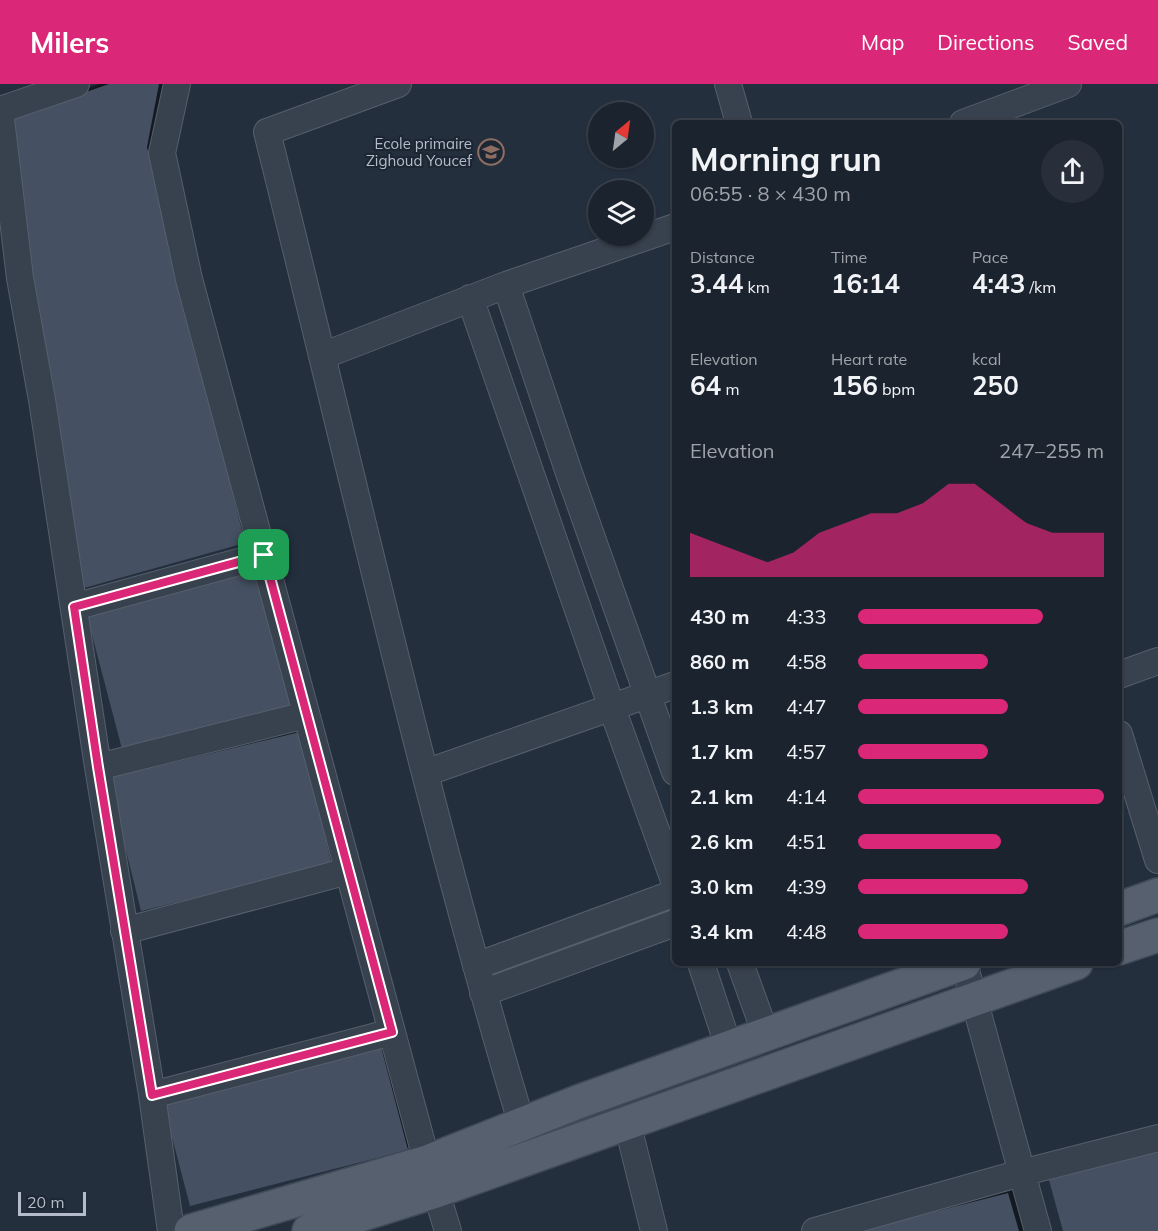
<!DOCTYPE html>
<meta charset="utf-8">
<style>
body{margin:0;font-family:Mulish,sans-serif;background:#282f3a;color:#f1f3f6;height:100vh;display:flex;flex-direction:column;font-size:22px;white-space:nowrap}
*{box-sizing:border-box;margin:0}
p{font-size:20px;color:#a0a4aa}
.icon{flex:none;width:33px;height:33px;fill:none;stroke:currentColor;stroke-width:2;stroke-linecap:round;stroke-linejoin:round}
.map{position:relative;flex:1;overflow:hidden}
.details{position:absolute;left:672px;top:36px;width:450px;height:846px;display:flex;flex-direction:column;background:#1b232e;border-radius:9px;box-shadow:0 2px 4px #0004,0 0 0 2px #39404a}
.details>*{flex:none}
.needle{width:39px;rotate:29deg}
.controls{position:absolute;left:588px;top:18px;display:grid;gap:12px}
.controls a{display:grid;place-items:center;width:66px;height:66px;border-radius:50%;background:#1b232e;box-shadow:0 2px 4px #0004,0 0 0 2px #39404a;font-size:30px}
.scale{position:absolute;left:18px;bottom:15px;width:68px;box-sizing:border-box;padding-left:6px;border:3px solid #b4bcc9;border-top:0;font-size:16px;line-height:21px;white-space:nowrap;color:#b4bcc9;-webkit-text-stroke:4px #1d2633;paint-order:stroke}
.pin{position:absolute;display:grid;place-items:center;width:51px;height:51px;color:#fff;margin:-26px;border-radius:12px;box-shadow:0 3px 9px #0006}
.round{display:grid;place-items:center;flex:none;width:63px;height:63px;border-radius:32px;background:#282f3a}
.head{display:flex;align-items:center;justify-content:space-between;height:102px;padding:0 18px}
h1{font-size:33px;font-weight:700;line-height:45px}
.stats{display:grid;grid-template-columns:repeat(3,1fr);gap:9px;height:102px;padding:6px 18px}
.stats div{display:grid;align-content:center}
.stats b{font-size:26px;font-weight:700}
.stats small{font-size:16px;font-weight:400}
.stats p{font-size:16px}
.chart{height:168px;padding:12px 18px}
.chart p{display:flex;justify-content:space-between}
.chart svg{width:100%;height:108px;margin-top:6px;fill:#db2777;opacity:.7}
ul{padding:0 18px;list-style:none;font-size:20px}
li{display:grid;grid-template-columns:96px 72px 1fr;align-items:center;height:45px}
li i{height:15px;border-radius:8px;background:#db2777}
header{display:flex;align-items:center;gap:36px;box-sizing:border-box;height:84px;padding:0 30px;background:#db2777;color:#fff}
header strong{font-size:28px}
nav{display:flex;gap:33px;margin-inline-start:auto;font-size:21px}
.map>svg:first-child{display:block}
.shadow{fill:#0007}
.building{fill:#455162}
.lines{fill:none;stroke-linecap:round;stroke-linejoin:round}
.minor-casing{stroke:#565f6c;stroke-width:28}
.major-casing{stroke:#414a57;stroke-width:36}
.minor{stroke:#38414e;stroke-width:26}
.major{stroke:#56606e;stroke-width:33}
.route-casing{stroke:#fff;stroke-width:12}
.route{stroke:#db2777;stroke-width:8}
.labels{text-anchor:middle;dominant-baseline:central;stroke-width:4.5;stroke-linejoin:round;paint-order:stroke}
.poi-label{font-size:15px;fill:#b4bcc9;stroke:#1d2633;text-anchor:end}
</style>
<header>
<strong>Milers</strong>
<nav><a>Map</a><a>Directions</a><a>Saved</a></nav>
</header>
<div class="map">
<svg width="1158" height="1147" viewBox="0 0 1158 1147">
<rect width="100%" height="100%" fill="#242f3e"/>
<path class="shadow" d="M99 0H164L153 55 251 451 244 458 85 503 16 95 15 30Z
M307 642 339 772 332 779 110 694 117 687Z
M387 953 414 1057 407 1064 192 1120Z
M1158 1063V1147H1065L1051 1096 1058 1089Z
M1015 1103 1028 1147H843Z"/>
<path class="building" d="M109 0H159L147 63 245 459 84 504 7 36Z
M256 484 292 621 122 665 86 528Z
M300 648 332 781 141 827 108 694Z
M380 959 408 1066 190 1122 162 1015Z
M1158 1067V1147H1063L1049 1096Z
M1008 1109 1019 1147H863V1146Z"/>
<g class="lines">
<g class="minor-casing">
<path id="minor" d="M177 0 162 69 189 195 427 1078 448 1147
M398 0 267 48C350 379 424 714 522 1041
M728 0 739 39
M0 26 76 0
M0 27 20 194 42 316 98 683 152 1011 171 1147
M963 39 1068 0
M506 201 569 389 675 688
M470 214 612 624 675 799
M322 272 506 201 675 143
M74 523 264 471
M1119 591 1158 577
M1119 650 1158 776
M98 683 306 631
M425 689 675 601
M124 847 348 787
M701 879 729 964
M740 879 766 951
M964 879 1038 1147
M476 882 675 809
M483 909 675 839
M152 1011 392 948
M627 1038 654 1147
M815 1147 1021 1089 1158 1054"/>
</g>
<g class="major-casing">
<path id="major" d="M1119 825 1158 811
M1119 864 1158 851
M191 1147 427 1078 578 1018 964 879
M309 1147 436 1107 1076 879"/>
</g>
<use href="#minor" class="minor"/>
<use href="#major" class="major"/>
</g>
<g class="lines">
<g class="route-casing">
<path id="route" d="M264 471 392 948 152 1011 98 683 74 523Z"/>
</g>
<use href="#route" class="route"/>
</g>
<defs>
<g id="school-ring" transform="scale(1.35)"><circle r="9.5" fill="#1d2633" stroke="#8d6e63" stroke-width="1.5"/><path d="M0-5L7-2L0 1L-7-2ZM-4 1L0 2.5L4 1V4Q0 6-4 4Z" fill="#8d6e63"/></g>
</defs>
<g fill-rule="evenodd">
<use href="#school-ring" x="491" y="68"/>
</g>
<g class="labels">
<g class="poi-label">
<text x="472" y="59">Ecole primaire<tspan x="472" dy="17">Zighoud Youcef</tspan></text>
</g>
</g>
</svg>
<div class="controls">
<a><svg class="needle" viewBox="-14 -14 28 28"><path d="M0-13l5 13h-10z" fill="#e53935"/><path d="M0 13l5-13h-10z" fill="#a0a4aa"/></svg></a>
<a><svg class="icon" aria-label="layers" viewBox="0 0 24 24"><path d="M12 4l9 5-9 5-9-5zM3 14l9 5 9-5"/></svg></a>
</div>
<div class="scale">20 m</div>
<div class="pin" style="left:264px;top:471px;background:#1e9e55"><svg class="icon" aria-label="arrive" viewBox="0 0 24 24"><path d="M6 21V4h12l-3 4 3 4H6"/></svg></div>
<section class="details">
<div class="head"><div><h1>Morning run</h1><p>06:55 · 8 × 430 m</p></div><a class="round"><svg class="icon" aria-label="share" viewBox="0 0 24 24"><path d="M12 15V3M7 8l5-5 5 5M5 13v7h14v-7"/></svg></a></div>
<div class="stats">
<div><p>Distance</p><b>3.44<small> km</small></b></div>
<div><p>Time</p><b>16:14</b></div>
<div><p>Pace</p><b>4:43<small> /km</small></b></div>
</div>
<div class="stats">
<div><p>Elevation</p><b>64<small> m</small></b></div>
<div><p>Heart rate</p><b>156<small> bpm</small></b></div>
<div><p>kcal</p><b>250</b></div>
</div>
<div class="chart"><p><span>Elevation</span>247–255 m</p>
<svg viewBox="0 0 160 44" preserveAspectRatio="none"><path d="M0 44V26L10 30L20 34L30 38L40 34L50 26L60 22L70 18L80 18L90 14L100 6L110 6L120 14L130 22L140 26L150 26L160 26V44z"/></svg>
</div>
<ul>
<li><b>430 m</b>4:33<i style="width:75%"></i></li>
<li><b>860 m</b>4:58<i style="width:53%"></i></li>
<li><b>1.3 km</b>4:47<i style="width:61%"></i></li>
<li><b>1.7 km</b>4:57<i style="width:53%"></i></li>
<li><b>2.1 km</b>4:14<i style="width:100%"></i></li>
<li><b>2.6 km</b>4:51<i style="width:58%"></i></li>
<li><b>3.0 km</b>4:39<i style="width:69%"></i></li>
<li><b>3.4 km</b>4:48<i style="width:61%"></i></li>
</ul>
</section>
</div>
